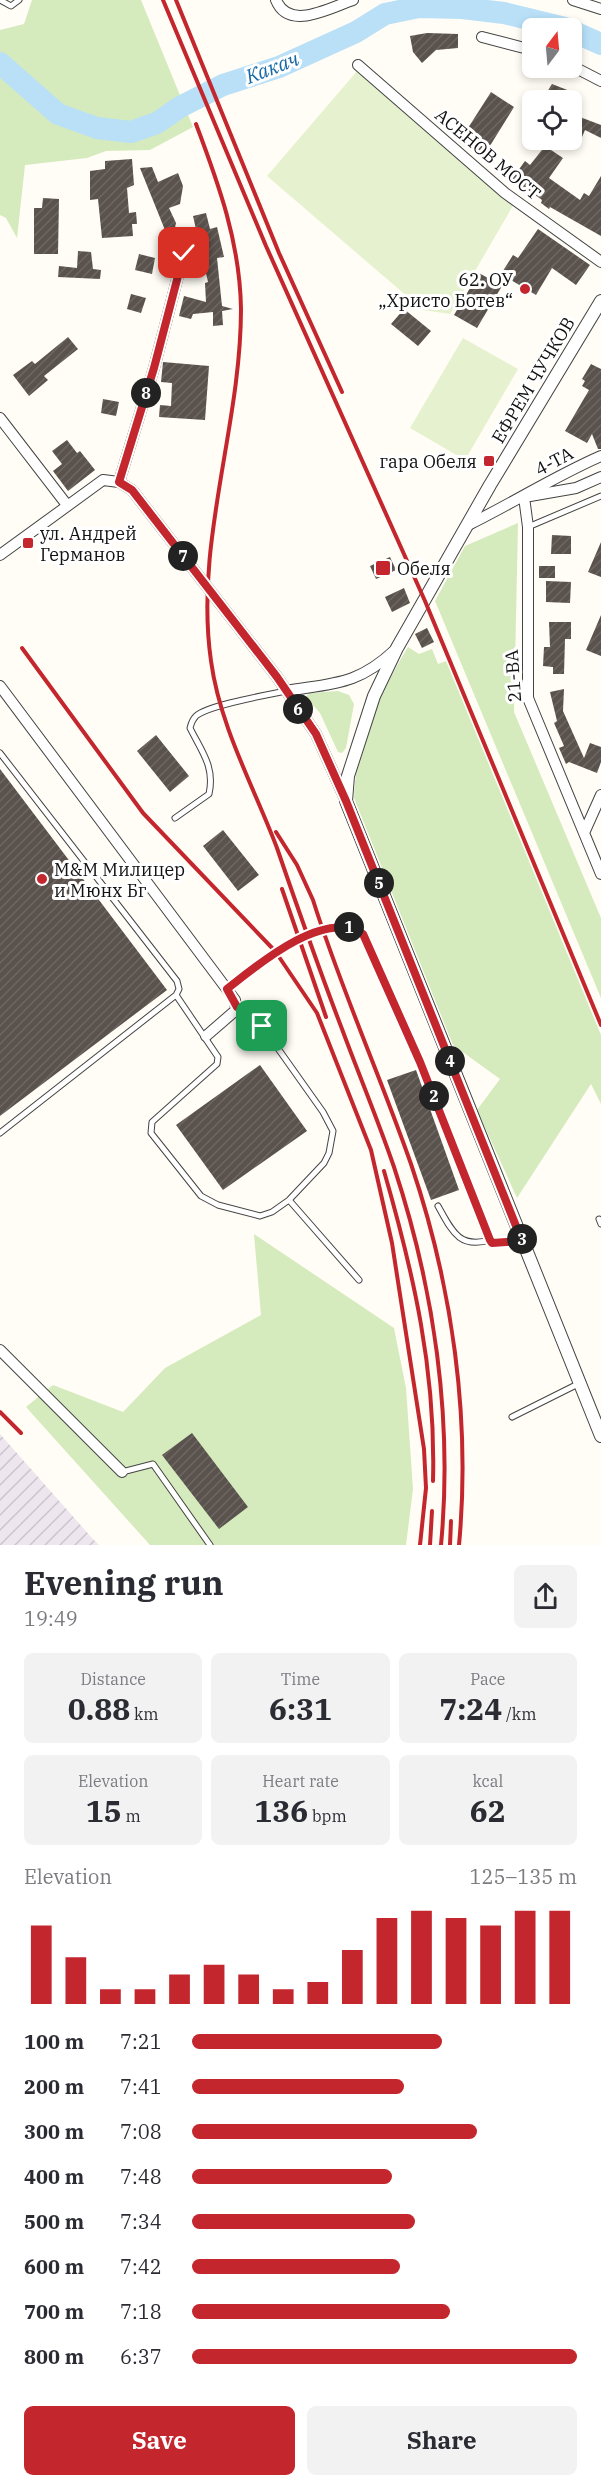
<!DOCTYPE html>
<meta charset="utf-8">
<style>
body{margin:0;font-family:"IBM Plex Serif",serif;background:#f2f2f3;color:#2b2b33;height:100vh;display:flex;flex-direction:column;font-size:22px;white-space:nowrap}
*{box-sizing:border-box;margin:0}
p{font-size:20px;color:#7c7c81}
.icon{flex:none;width:33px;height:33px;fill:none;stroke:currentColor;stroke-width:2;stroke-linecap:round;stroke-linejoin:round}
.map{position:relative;height:1545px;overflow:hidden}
.sheet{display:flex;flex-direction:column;background:#fff;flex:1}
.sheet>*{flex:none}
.needle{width:39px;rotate:16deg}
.controls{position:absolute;left:522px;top:18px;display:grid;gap:12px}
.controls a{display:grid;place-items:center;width:60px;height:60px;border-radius:9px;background:#fff;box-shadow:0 3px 9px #0003;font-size:30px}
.pin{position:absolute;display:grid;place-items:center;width:51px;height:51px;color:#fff;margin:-26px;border-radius:12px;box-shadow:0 3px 9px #0006}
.km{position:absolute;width:30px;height:30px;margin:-15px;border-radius:50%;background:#222;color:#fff;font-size:16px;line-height:30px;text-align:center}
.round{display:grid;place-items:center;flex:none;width:63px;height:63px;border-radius:9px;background:#f2f2f3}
.headline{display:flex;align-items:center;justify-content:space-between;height:102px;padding:0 24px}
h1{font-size:33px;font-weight:700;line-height:45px}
.stats{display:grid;grid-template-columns:repeat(3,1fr);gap:9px;height:102px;padding:6px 24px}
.stats div{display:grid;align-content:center;border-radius:9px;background:#f2f2f3;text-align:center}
.stats b{font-size:30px;font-weight:700}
.stats small{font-size:16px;font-weight:400}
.stats p{font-size:16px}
.chart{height:168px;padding:12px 24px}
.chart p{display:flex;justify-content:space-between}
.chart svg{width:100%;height:108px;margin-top:6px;stroke:#c4262e;stroke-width:6}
.cta{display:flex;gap:12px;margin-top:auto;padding:12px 24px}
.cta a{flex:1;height:69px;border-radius:9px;background:#c4262e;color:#fff;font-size:24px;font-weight:700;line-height:69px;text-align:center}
.cta a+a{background:#f2f2f3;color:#2b2b33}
ul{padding:0 24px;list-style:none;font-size:20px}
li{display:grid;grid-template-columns:96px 72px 1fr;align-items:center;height:45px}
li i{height:15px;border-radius:8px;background:#c4262e}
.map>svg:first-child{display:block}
.industrial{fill:url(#industrial-furrows)}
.grass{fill:#d5ebbd}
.pitch{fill:#e6f2cf}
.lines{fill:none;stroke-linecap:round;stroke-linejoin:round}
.river{stroke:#b9e0f7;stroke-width:22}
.building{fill:url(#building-hatch)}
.service-casing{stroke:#444;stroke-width:7}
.minor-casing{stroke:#444;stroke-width:12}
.tertiary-casing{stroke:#444;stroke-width:14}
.service{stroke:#fff;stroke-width:5}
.minor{stroke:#fff;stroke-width:10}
.tertiary{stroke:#fff;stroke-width:12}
.rail{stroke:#c4262e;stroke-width:4}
.route-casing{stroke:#fff;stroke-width:12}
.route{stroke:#c4262e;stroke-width:8}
.poi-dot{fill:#c4262e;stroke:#fff;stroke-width:2}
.labels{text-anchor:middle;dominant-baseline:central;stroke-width:6;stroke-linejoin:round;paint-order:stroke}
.street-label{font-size:18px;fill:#111;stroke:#fff}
.poi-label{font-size:18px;fill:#111;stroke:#fff;text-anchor:start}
.water-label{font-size:20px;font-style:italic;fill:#1768a6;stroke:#fff}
</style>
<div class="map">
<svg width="601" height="1545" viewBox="0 0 601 1545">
<defs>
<pattern id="industrial-furrows" width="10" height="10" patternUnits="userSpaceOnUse" patternTransform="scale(1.5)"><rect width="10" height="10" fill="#eee6ef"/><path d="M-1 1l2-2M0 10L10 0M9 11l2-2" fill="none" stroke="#cbc4cc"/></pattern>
<pattern id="building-hatch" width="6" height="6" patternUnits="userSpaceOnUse" patternTransform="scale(1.5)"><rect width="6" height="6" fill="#5a524d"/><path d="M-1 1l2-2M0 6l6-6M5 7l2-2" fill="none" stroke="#6d6662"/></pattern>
</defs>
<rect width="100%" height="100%" fill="#fffdf5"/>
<path class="industrial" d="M0 1434 92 1538 99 1545H0Z"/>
<path class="grass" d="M32 0H141L193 127 150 150 106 151 87 158 25 165 17 238 6 218 0 215V30L24 24Z
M518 523 514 712 601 918V998L435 601 465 546Z
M408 647 419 654 432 649 438 664 446 661 601 1035V1104L591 1084 517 1198 477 1110 500 1079 453 1045 354 798C355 745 381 691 408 647Z
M338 691 349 695 354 704 346 748 342 753 338 752 320 713 306 697 309 693Z
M254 1234 394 1328 406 1388 413 1489 406 1545H150L26 1407 53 1385 123 1412 165 1368 261 1315Z"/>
<path class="pitch" d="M358 70 514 204 450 314 423 310 267 176Z
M463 338 518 369 465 460 410 428Z"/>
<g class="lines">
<path class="river" d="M572 31 601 44
M0 63 58 114 97 128 131 132 157 123 180 107 223 85 279 67 356 32 385 14 419 7 462 8 504 13 565 28"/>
</g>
<path class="building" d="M427 33 458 34V48L436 50 422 63 413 52 410 36Z
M552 84 575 93 572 100H542Z
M491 92 514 107 488 149 497 154 491 165 459 142Z
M572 114 601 125V138L585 130 582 137 572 133Z
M545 146 563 158 549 178 580 200 584 193 589 196 601 176V236L550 207 549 209 541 203 542 200 538 197 512 179 525 161 530 165Z
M132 159 134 185 127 188 129 213 136 212 137 224H132L133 236 102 238 98 199 90 200V171L105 169V161Z
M152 167 158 182 178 173 183 186 180 204 169 208 176 223 171 245 140 168Z
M43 198 59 199 58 254H34V208H42Z
M206 213 210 229 217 227 224 257 217 258 222 306 233 309 222 311 223 325 213 326V312L193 314 191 319 179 316 184 296 206 302 205 283 208 282 193 216Z
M538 229 590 265 576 285 552 268 536 295 501 274 513 255 518 258Z
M78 251 91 252 93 269 101 270 100 279 58 277 59 266 77 268Z
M139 254 155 258 152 274 135 270Z
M479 273 502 286 477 328 454 315Z
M131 294 146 298 141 313 127 309Z
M404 309 431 331 418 346 391 324Z
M68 337 78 349 44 376 48 380 29 396 13 375 32 361 35 364Z
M163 362 209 366 205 420 159 417 160 405 171 406 172 383 161 382Z
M591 364 601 369V449H598L592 434 587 443 565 431 589 390 582 386 585 381 582 379Z
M103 399 119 402 116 416 101 413Z
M67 440 77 453 80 451 95 470 68 491 53 471 62 464 52 451Z
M552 535 571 536V554H551Z
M601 542V577L588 572Z
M390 557 396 570 376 579 370 566Z
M539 566H555V578H539Z
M546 581 571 582 570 603 546 602Z
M404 588 410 603 392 612 385 597Z
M601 615V656L586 650Z
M549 622H571V639H565L564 674H553V667L543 666 544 647H550Z
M427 628 434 642 422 648 415 634Z
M564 689 563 711 584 758 590 743 601 747V762L597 773 569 762 566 764 559 748 564 746 554 723 557 721 550 692Z
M156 735 189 776 170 792 137 751Z
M0 769 167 990 0 1116Z
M223 830 259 875 238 891 203 846Z
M260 1065 307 1131 223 1190 176 1125Z
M416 1070 459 1190 431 1200 387 1080Z
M192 1433 248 1507 219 1529 162 1455Z"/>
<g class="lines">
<g class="service-casing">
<path id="service" d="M0 0 11 6 19 0
M528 527 601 496
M0 753 177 981 179 989 176 995 0 1133
M175 818 209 794C215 767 202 752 190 728 191 724 192 720 196 716 208 705 267 695 286 691
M227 989C256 966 324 908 363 934L420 1061 490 1240 492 1243 522 1241
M176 995 218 1057 217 1064 152 1122 151 1133 201 1196 218 1205 260 1216 272 1212 289 1200 324 1163 329 1153 333 1131 323 1112 262 1026 253 1015 237 1007
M289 1200 359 1280
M438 1206C452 1231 459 1249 490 1240
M599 1219 601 1224
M512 1417 580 1383
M122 1472 153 1464 210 1545"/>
</g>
<g class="minor-casing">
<path id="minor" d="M276 0C289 32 331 7 353 0
M573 0 601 9
M482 37 532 50
M358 65 505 193 601 262
M572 66 601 81
M0 418 67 505
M119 482 154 368 184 253
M530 496 576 488 601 477
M524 497 528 527V698L601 874
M468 525C513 503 555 476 601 456
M0 555 103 480 119 482 132 490 277 677 316 734 346 801
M0 686 235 1000 236 1010 206 1036
M286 691C334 683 358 685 395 650
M584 833 601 795
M0 1350 122 1472"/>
</g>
<g class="tertiary-casing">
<path id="tertiary" d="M601 301 490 485 397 648 374 696 348 776 346 801 601 1436"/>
</g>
<use href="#service" class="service"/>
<use href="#minor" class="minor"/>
<use href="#tertiary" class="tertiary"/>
<path class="rail" d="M163 0 266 246 425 601 601 1025
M176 0 279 253 342 392
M196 124C219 185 240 243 241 309 241 427 194 543 211 661 220 727 254 787 277 848 298 909 319 969 342 1029 359 1075 378 1120 394 1167 434 1288 453 1418 441 1545
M22 648 143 813 275 951 317 1013 371 1150 392 1243 424 1449 426 1488 420 1545
M276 832 297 865 313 900C341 989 380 1075 411 1164 452 1285 471 1417 459 1545
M282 889 326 1017
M384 1171C414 1275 436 1371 433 1481
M0 1412 21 1433
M430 1545 432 1511
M450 1545 451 1521"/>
</g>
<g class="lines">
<g class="route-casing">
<path id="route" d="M184 253 154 368 119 482 132 490 277 677 316 734 346 801 522 1241 492 1243 490 1240 420 1062 363 934C324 908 256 966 227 989L237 1007 253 1015 262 1026"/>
</g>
<use href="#route" class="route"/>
</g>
<g class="poi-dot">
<circle cx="525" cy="289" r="6"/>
<rect x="483" y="455" width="12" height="12" rx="3"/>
<rect x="22" y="537" width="12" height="12" rx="3"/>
<rect x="375" y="560" width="16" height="16" rx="3"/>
<circle cx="42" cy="879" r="6"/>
</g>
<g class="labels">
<g class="street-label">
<text transform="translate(488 154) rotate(40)">АСЕНОВ МОСТ</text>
<text transform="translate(533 380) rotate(-59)">ЕФРЕМ ЧУЧКОВ</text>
<text transform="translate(554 461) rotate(-28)">4-ТА</text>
<text transform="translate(513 676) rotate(-94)">21-ВА</text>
</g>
<g class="poi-label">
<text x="513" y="279" text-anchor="end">62. ОУ<tspan x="513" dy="21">„Христо Ботев“</tspan></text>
<text x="477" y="461" text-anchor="end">гара Обеля</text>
<text x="40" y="533">ул. Андрей<tspan x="40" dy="21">Германов</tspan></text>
<text x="397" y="568">Обеля</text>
<text x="54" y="869">М&amp;M Mилицер<tspan x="54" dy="21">и Мюнх Бг</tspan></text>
</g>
<g class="water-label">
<text transform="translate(272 67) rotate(-21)">Какач</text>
</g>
</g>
</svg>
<div class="controls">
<a><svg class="needle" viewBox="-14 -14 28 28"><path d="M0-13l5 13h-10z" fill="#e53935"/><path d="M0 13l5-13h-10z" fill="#7c7c81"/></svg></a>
<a><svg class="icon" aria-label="locate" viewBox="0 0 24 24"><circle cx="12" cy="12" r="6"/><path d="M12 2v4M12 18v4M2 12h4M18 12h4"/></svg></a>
</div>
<div class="pin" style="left:262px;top:1026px;background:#1e9e55"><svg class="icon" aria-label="arrive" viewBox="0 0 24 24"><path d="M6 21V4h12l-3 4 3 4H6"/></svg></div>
<div class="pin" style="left:184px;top:253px;background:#d93025"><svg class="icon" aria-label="check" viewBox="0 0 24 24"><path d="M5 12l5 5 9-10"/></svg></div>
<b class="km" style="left:349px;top:927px">1</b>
<b class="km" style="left:434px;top:1096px">2</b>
<b class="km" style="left:522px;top:1239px">3</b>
<b class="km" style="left:450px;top:1061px">4</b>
<b class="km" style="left:379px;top:883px">5</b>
<b class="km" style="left:298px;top:709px">6</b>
<b class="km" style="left:183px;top:556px">7</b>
<b class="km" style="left:146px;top:393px">8</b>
</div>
<section class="sheet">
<div class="headline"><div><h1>Evening run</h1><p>19:49</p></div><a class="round"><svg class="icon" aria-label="share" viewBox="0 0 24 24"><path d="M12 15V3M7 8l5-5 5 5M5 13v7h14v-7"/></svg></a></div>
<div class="stats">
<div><p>Distance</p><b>0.88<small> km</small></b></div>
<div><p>Time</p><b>6:31</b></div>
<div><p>Pace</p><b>7:24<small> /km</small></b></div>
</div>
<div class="stats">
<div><p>Elevation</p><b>15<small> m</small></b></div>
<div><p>Heart rate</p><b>136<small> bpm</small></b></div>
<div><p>kcal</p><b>62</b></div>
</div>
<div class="chart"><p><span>Elevation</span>125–135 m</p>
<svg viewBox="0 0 160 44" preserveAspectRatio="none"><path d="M5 44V12M15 44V25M25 44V38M35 44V38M45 44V32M55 44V28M65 44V32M75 44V38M85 44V35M95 44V22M105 44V9M115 44V6M125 44V9M135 44V12M145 44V6M155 44V6"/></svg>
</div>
<ul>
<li><b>100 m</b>7:21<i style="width:65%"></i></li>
<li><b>200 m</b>7:41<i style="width:55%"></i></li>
<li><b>300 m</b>7:08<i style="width:74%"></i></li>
<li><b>400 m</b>7:48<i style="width:52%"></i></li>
<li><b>500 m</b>7:34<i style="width:58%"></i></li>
<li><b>600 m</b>7:42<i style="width:54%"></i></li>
<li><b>700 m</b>7:18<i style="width:67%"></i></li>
<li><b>800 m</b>6:37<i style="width:100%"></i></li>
</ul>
<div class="cta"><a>Save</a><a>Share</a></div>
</section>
